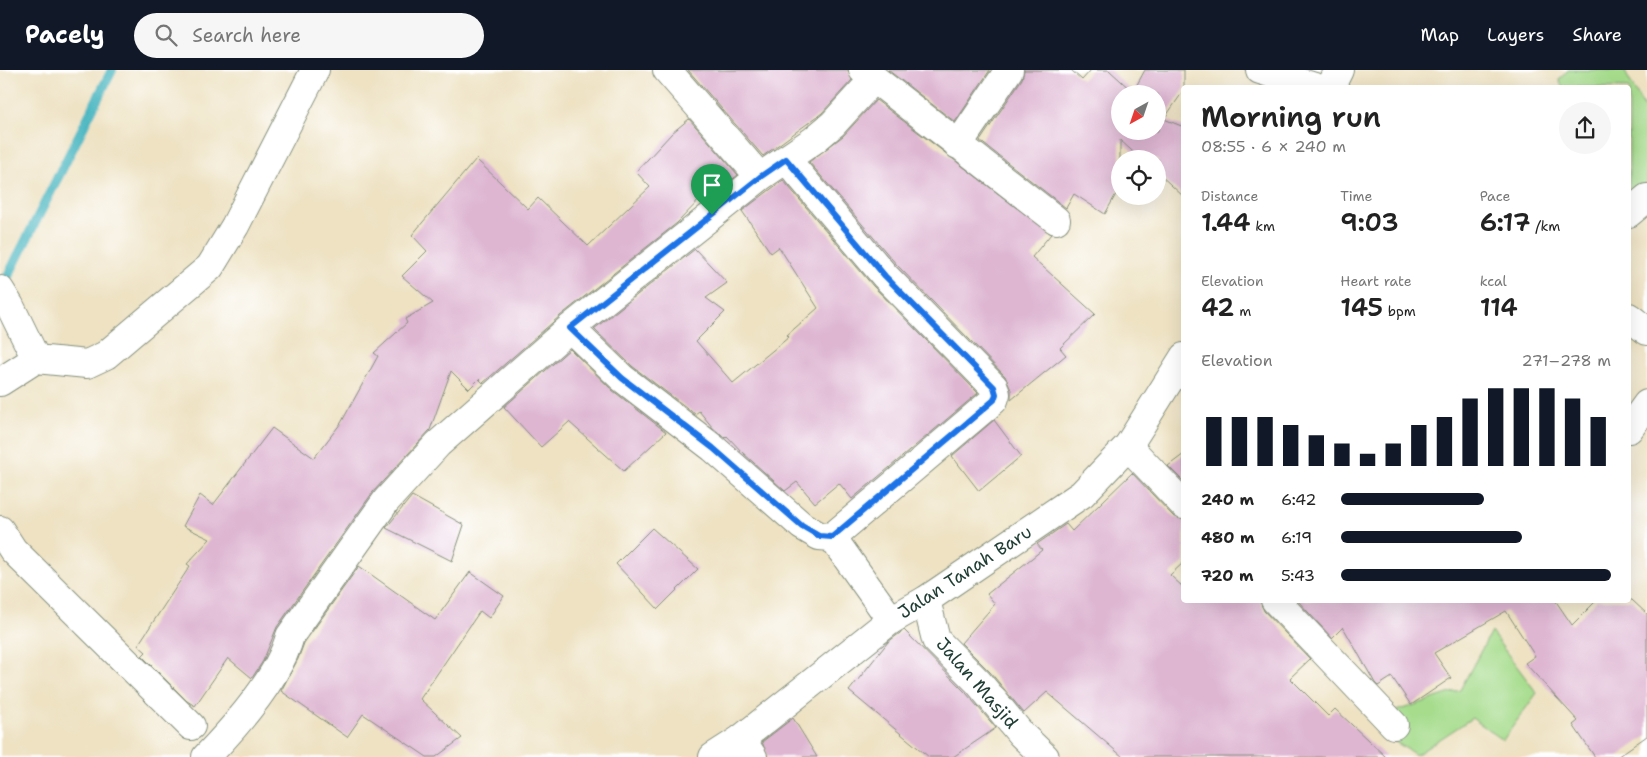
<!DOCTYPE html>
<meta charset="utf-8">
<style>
body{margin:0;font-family:"Shantell Sans",sans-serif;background:#f6f6f6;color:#222;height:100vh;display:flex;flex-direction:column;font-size:19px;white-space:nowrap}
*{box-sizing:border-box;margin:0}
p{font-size:16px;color:#767676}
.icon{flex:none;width:28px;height:28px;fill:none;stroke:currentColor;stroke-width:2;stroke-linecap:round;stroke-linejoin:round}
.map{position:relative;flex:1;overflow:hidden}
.sheet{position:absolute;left:1181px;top:15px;width:450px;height:518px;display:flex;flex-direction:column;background:#fff;border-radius:5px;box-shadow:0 5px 20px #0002}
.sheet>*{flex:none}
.needle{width:32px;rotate:220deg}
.tools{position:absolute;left:1111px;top:15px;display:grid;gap:10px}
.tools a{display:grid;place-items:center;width:55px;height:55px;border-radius:50%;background:#fff;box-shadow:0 5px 20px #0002;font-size:25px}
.pin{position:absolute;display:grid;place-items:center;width:42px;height:42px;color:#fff;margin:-51px -21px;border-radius:50% 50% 50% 0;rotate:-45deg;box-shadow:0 0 5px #0007}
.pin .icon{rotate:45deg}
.round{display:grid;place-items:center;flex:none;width:52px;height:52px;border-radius:26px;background:#f6f6f6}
.head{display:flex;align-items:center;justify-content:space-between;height:85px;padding:0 20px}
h1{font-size:28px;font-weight:600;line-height:38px}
.metrics{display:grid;grid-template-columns:repeat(3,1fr);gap:8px;height:85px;padding:5px 20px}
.metrics div{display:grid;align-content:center}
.metrics b{font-size:25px;font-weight:600}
.metrics small{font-size:14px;font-weight:400}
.metrics p{font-size:14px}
.chart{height:140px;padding:10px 20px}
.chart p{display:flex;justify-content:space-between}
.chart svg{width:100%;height:90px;margin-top:5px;stroke:#111827;stroke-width:6}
ul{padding:0 20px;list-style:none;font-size:16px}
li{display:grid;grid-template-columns:80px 60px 1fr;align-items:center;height:38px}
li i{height:12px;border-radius:6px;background:#111827}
header{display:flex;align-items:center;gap:30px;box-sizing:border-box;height:70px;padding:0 25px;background:#111827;color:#fff}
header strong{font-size:24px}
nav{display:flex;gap:28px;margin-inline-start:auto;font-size:18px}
.search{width:350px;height:45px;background:#f6f6f6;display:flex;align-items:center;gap:12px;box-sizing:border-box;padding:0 18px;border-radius:28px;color:#767676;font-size:19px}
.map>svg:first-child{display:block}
.green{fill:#a6dc8c;stroke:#628c60}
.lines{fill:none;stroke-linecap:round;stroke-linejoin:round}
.stream{stroke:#46b5c0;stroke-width:10}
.building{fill:#deb6d2;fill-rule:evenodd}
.street-casing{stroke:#86907c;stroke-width:30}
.secondary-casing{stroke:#86907c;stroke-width:30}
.street{stroke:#fff;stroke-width:28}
.secondary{stroke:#fff;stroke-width:28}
.route-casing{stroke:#fff;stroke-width:10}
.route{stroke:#1a73e8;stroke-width:6}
.labels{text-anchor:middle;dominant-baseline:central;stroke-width:4;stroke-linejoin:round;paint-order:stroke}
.street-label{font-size:18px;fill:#1f3d34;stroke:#fff}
</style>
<header>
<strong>Pacely</strong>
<div class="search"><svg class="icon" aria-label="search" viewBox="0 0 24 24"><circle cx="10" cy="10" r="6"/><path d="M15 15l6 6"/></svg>Search here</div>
<nav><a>Map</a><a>Layers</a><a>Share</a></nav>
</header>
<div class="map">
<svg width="1647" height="687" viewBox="0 0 1647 687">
<rect width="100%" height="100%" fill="#fff"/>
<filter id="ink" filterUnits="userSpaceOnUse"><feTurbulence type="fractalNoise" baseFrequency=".02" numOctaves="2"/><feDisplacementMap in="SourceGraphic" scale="10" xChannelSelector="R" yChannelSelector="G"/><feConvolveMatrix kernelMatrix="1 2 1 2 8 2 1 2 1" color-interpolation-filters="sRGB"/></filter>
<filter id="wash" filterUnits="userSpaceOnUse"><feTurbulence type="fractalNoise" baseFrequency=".0096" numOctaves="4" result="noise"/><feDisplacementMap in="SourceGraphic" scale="20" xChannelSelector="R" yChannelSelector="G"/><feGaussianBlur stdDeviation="1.12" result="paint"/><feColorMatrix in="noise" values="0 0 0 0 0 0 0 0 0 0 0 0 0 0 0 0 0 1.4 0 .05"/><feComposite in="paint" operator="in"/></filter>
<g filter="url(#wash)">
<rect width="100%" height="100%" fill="#eee2c3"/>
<path class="green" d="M1568 0H1624L1647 43V113L1629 129V18L1563 17 1559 10Z
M1491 562 1537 623 1503 670 1472 648 1416 685 1375 659 1390 643 1460 620Z"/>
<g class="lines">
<path class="stream" d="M0 214 8 206 112 0"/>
</g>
<g id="blocks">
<path class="building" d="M688 0H848L852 10 822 43 763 86Z
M888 0H990L955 52Z
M1024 0H1071L1082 10 1091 0H1109L1133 22 1145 0H1184V20L1164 49 1184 57V127L1158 103V89H1141L1120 70V117L1105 144 1074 124 1066 138 980 71 1022 9ZM1120 24H1158V61H1120Z
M876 30 1051 164 1032 187 1095 244 1060 278 1066 285 1011 330V320L1005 306 897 195 809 92 843 66Z
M689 49 738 105 712 125 708 121 677 153 560 246 483 313 479 309 469 319 451 301 430 360 373 422 277 557 263 591 252 608 228 588 195 636 187 631 142 586 146 582 138 575 190 496 187 494 210 469 183 456 200 425 213 435 272 358 314 388 341 353 378 286 374 283 407 253 405 249 433 233 402 206 427 181 412 165 476 89 528 139 538 128 588 176 650 117 636 102 672 63Z
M783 110 873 216 978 323 852 429 839 413 815 433 797 412 785 421 743 383 727 366 725 368 713 358 699 341 695 344 632 296 594 259 695 179 727 213 706 228 725 242 696 271 733 313 789 267 787 265 818 238 779 177 771 183 742 141Z
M570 279 612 320 666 362 624 401 569 352 541 377 504 337Z
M994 350 1021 386 979 421 952 386Z
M1184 384V412L1168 396Z
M1132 403 1173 446 1184 450V492L1170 505 1184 518V530H1260L1264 541 1310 589 1290 608 1328 646 1335 639 1386 687H1123L1047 622 1024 643 990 602 961 573 995 534 987 524 1042 480 1037 474 1066 454 1072 461Z
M412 426 464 455 452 491 386 458Z
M652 458 698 499 658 539 616 494Z
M359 496 435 550 470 502 504 526 489 548 480 541 420 629 462 668 436 687H427L363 644 347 667 281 621 298 589 304 573Z
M1297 530H1555L1572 555 1597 530H1632L1647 544V666L1617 687H1595L1573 655 1578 651 1525 593 1535 586 1506 541 1434 583 1451 608 1411 635 1392 607 1378 616 1375 613 1343 557 1332 568Z
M904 560 966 623 996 658 953 687H929L849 621 888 572Z
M793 648 817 687H768L762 672Z"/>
</g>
</g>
<g filter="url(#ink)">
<use href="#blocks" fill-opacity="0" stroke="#86907c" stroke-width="1"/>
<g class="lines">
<g class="street-casing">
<path id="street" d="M667 0 760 107
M863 0 1056 150
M1260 0 1318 18
M958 75 1009 0
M1629 143 1647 128
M0 220 10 236 36 289
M1629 247 1647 261
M570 258 622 308 713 378 802 456 819 466 832 467 994 330 996 324 994 317 885 206 786 89
M0 312 36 289 87 294 106 285 210 197 235 156 315 0
M1629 359 1647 334
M1128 376 1184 435
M0 460 13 480 191 656
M832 467 891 550
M926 530 936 570 978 612 1021 664 1045 687
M1275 530 1394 655
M741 669 753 687
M206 687C236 656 279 608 290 566L386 431 438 374 570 258 760 107 814 70 833 54 873 10"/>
</g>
<g class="secondary-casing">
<path id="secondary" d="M1330 18 1339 0
M713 687 741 669 891 550 926 530 1082 424 1128 376 1184 287"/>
</g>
<use href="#street" class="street"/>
<use href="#secondary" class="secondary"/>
</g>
</g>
<g class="lines" filter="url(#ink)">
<g class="route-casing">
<path id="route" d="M786 89 885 206 994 317 996 324 994 330 832 467 819 466 802 456 713 378 622 308 570 258 760 107Z"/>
</g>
<use href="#route" class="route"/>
</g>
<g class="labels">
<g class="street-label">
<text transform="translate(965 502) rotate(-33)">Jalan Tanah Baru</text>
<text transform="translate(977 613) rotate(49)">Jalan Masjid</text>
</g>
</g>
</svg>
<div class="tools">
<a><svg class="needle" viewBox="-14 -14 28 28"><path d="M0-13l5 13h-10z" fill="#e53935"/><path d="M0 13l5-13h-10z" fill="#767676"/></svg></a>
<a><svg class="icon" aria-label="locate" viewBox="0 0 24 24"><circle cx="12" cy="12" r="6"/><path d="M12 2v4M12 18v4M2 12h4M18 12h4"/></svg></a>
</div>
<div class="pin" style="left:712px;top:145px;background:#1e9e55"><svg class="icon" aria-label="arrive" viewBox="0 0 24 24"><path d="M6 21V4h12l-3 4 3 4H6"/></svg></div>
<section class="sheet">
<div class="head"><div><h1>Morning run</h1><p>08:55 · 6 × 240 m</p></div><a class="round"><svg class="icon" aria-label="share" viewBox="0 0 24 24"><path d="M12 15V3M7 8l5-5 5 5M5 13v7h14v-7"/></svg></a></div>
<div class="metrics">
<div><p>Distance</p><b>1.44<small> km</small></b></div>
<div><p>Time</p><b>9:03</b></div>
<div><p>Pace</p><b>6:17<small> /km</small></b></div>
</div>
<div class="metrics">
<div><p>Elevation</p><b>42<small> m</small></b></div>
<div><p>Heart rate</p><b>145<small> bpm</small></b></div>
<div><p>kcal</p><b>114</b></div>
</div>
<div class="chart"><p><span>Elevation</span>271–278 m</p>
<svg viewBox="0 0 160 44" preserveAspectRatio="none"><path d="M5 44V20M15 44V20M25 44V20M35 44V24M45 44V29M55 44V33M65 44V38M75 44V33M85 44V24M95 44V20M105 44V11M115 44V6M125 44V6M135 44V6M145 44V11M155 44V20"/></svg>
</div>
<ul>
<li><b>240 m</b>6:42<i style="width:53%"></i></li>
<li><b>480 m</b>6:19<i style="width:67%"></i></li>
<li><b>720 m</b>5:43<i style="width:100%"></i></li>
</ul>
</section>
</div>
